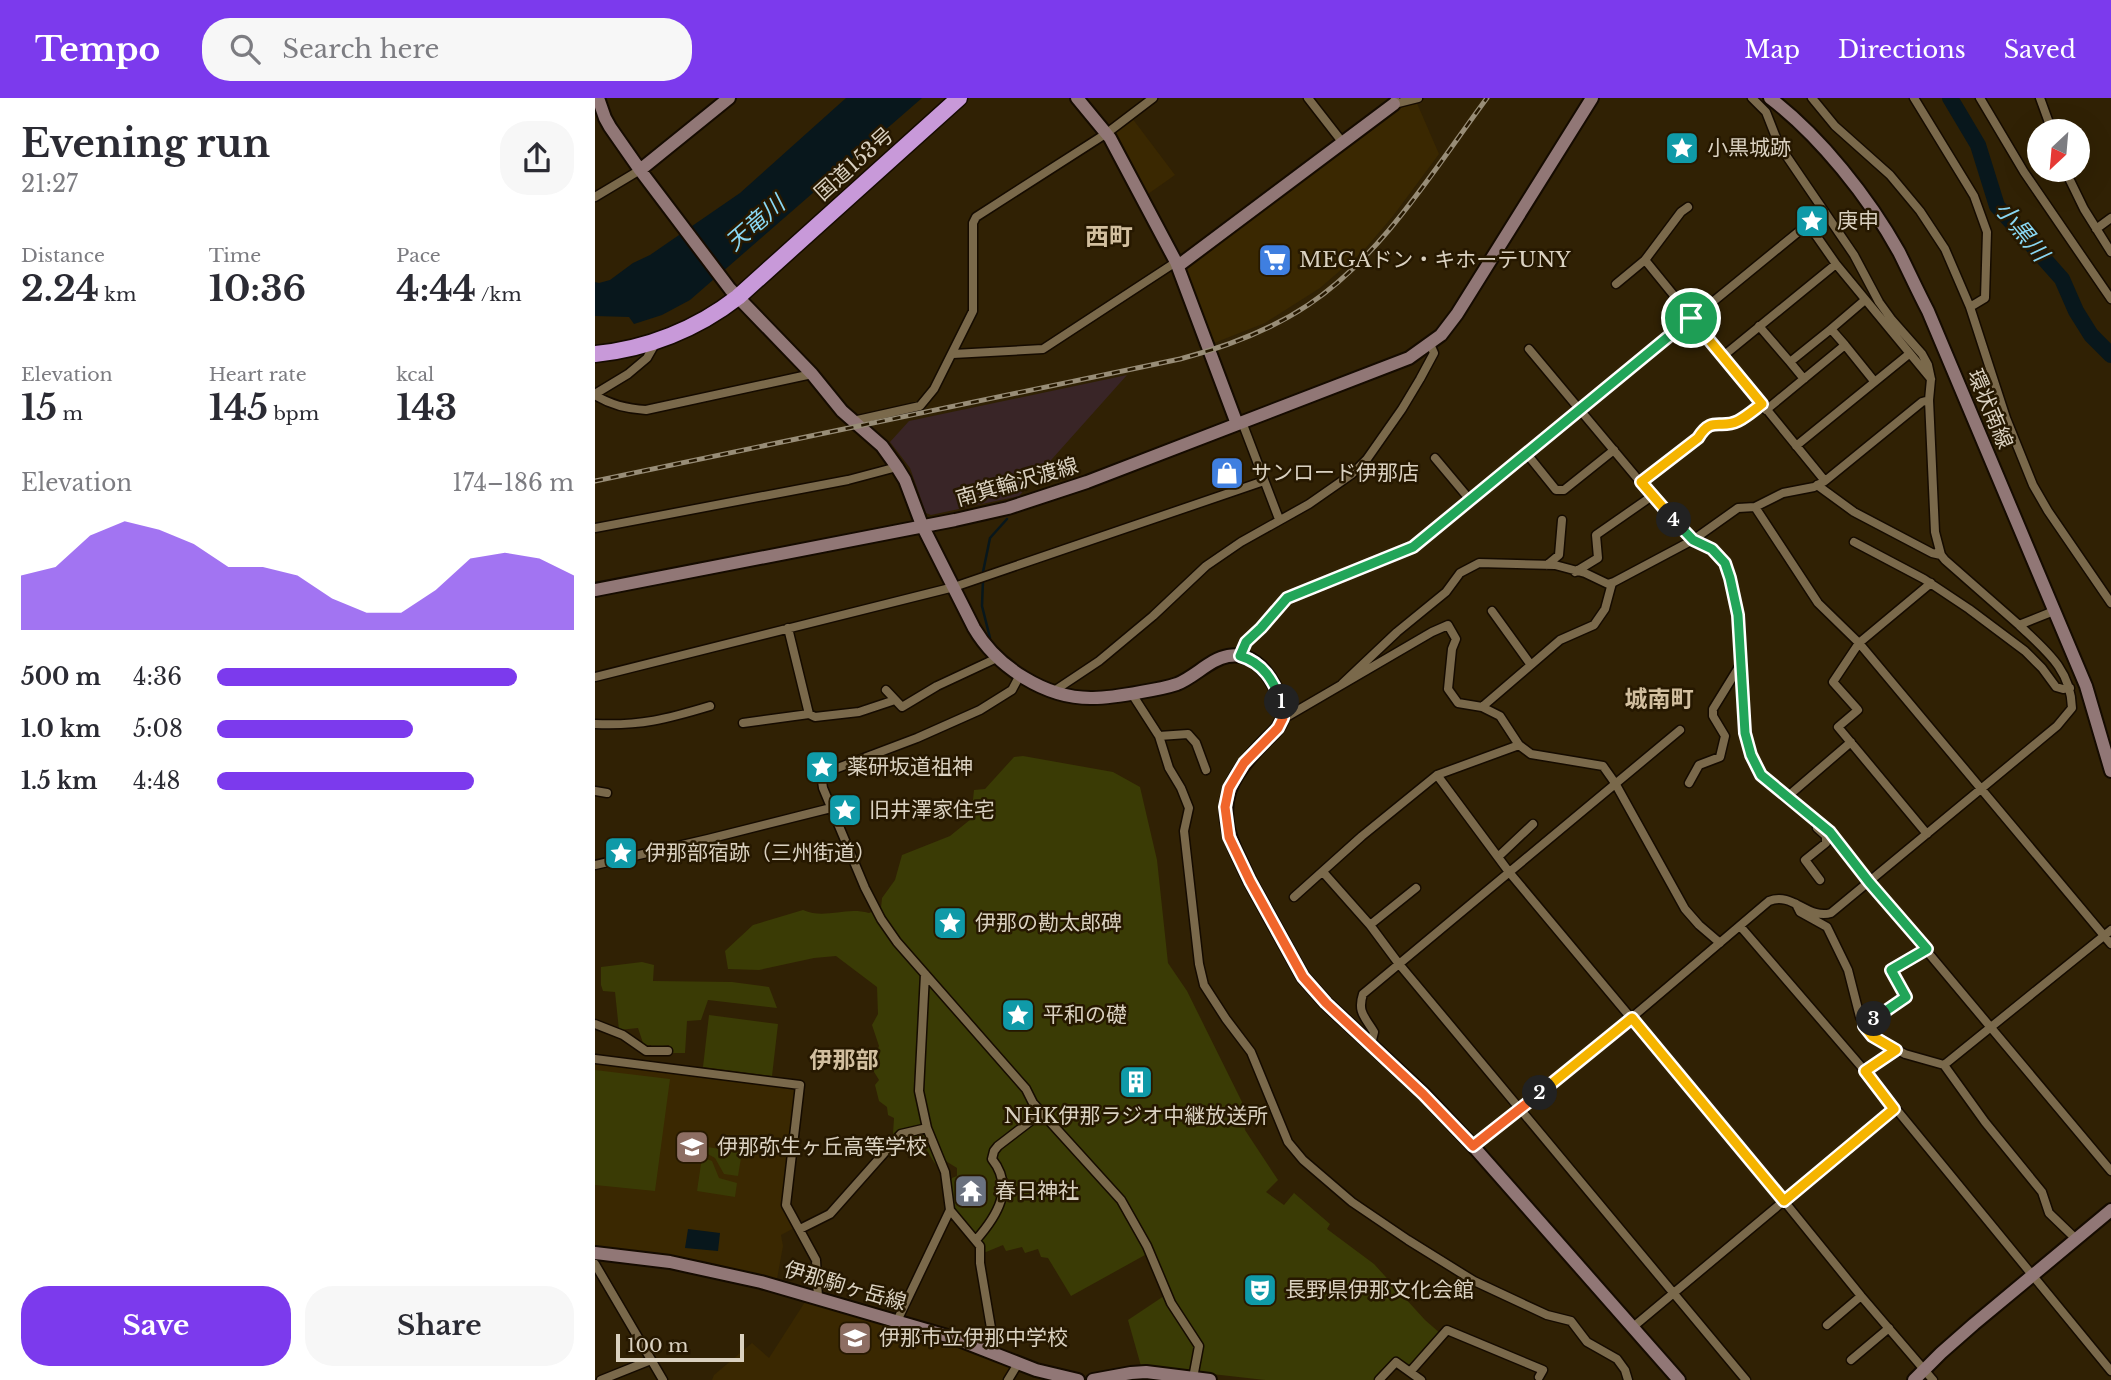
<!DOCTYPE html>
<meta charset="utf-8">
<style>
body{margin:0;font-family:"Libre Baskerville","Noto Sans JP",serif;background:#f7f7f7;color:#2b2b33;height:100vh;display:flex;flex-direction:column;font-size:26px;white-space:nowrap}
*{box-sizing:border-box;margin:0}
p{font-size:23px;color:#7c7c81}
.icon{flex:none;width:38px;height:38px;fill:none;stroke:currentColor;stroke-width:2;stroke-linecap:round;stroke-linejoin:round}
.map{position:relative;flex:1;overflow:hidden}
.sheet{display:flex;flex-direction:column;background:#fff;width:595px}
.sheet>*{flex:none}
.needle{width:46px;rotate:206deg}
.tools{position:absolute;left:1432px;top:21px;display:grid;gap:14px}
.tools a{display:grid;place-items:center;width:63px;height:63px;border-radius:50%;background:#fff;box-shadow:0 7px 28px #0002;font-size:35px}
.scale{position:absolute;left:21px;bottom:18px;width:128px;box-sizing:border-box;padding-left:7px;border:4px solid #dad1c0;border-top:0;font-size:19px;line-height:24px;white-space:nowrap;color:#dad1c0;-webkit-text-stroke:5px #261800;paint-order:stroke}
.pin{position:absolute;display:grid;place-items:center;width:60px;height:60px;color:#fff;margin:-30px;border:4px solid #fff;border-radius:50%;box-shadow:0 2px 7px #0007}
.km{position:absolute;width:35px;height:35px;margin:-18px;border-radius:50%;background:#222;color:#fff;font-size:19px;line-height:35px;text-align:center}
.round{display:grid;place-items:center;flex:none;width:74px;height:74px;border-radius:28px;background:#f7f7f7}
.summary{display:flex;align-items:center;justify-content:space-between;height:119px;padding:0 21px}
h1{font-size:38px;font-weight:800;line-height:52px}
.metrics{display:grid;grid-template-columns:repeat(3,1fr);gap:10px;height:119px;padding:7px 21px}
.metrics div{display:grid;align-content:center}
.metrics b{font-size:35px;font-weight:800}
.metrics small{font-size:19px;font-weight:400}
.metrics p{font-size:19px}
.chart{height:196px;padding:14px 21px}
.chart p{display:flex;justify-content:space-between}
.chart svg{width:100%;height:126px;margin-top:7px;fill:#7c3aed;opacity:.7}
.button{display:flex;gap:14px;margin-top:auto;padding:14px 21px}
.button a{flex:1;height:80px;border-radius:28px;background:#7c3aed;color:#fff;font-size:28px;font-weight:800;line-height:80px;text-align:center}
.button a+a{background:#f7f7f7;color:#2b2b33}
ul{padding:0 21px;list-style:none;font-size:23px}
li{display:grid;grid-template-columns:112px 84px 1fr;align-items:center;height:52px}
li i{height:18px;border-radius:9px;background:#7c3aed}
header{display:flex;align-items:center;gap:42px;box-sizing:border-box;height:98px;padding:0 35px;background:#7c3aed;color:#fff}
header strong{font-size:33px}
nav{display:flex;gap:38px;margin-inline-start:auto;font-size:24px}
.search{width:490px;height:63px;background:#f7f7f7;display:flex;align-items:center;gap:18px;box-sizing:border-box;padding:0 24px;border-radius:28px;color:#7c7c81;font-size:26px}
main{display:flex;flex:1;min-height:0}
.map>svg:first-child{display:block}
.built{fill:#3a2801}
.industrial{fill:#392527}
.green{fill:#3a3b05}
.water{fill:#08171c}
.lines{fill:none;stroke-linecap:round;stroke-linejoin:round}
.stream{stroke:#08171c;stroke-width:2.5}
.river{stroke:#08171c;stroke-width:16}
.street-casing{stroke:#150b00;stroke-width:11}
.secondary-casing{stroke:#150b00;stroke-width:16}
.highway-casing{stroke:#150b00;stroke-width:19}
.street{stroke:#7a694b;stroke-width:8}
.secondary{stroke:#917776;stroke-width:12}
.highway{stroke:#c899d9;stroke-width:16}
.rail-casing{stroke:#988d77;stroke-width:5}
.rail{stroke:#261800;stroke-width:2.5;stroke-dasharray:8;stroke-linecap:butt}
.split-1-casing{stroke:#fff;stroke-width:14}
.split-2-casing{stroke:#fff;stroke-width:14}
.split-3-casing{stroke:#fff;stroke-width:14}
.split-4-casing{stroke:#fff;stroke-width:14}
.split-5-casing{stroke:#fff;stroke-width:14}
.split-1{stroke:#22a559;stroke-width:9}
.split-2{stroke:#f0652b;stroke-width:9}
.split-3{stroke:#f5b400;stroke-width:9}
.split-4{stroke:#22a559;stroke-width:9}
.split-5{stroke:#f5b400;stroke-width:9}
.labels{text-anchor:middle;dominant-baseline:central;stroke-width:5;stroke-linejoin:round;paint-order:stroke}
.poi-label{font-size:21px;fill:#dad1c0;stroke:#261800;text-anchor:start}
.street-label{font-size:21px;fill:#dad1c0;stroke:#261800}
.water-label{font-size:23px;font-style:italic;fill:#89d7f3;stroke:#261800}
.neighbourhood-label{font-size:23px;font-weight:bold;fill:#d2bf9f;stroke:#261800}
.quarter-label{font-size:24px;font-weight:bold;fill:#d2bf9f;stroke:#261800}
</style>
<header>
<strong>Tempo</strong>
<div class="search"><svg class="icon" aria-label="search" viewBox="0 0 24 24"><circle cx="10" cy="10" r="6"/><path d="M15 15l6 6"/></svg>Search here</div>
<nav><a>Map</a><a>Directions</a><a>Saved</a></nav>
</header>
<main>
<section class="sheet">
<div class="summary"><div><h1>Evening run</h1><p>21:27</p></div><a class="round"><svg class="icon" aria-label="share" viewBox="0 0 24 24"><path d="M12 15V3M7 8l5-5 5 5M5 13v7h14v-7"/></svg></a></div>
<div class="metrics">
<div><p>Distance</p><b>2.24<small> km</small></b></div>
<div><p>Time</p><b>10:36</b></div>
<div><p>Pace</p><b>4:44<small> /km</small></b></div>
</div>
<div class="metrics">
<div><p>Elevation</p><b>15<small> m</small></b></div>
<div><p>Heart rate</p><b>145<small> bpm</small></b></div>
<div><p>kcal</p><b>143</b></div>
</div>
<div class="chart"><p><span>Elevation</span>174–186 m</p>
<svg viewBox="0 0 160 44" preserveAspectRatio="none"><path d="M0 44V25L10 22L20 11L30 6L40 9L50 14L60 22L70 22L80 25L90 33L100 38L110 38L120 30L130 19L140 17L150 19L160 25V44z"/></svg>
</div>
<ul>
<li><b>500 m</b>4:36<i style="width:84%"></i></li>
<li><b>1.0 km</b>5:08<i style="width:55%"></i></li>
<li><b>1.5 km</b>4:48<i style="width:72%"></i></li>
</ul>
<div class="button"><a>Save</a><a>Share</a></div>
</section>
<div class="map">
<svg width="1516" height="1282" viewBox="0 0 1516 1282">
<rect width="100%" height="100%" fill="#302104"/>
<path class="built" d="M821 3 844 56 798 118 769 152 725 190 670 225 619 245 591 175 593 169 803 8Z
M537 20 580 77 553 96 520 32Z
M0 965 191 987 201 994 189 1103 201 1129 186 1137 188 1148 182 1181 109 1163 0 1148Z
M210 1204 356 1247 416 1269 408 1282H117L119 1277 157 1245 174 1260Z"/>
<path class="industrial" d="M532 277 424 398 415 400 336 417 331 415 315 370 295 344 314 323Z"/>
<path class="green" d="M428 658 518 674 545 689 562 762 573 865 592 893 647 1004 650 1032 683 1082 671 1094 689 1107 699 1095 735 1126 732 1131 779 1166 830 1222 846 1236 815 1271 800 1262 781 1282H670L546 1268 533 1222 569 1198 550 1157 476 1198 453 1160 446 1159 443 1151 430 1155 427 1149 411 1153 408 1147 391 1154 382 1153 356 1118 350 1091 357 1080 362 1078V1070L349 1062 342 1068C333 1057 333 1049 321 1042L310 1045 298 1036 299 1020 293 1017 292 1009 284 1003 280 987 284 982 276 969 284 948 277 927 283 916 282 889 241 858 219 860 164 872 133 871 130 853 158 827 208 812C231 822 249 808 274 815L286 810 287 800 300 782 307 757 355 738 376 721 379 692 390 691 419 659Z
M47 864 59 867 58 883 137 884 174 889 182 910 113 902 106 922 92 923 90 955H77L74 947 57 950 56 947 49 948 43 930 24 932 20 894 8 893 6 887V869Z
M114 917 183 926 177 978 108 969Z
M0 972 75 981 60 1093 0 1087Z
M112 1049 147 1054 143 1078 129 1076 120 1060 111 1055Z
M107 1059 117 1063 124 1080 142 1085 140 1099 102 1093Z"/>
<path class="water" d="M251 0H327L95 202 67 217 39 226 34 219 0 218V184L4 185 15 182 38 165 55 157 145 95Z
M93 1131 125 1135 123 1153 90 1150Z"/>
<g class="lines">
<path class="stream" d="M388 474 395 440 412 421
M388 482 387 508 395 540"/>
<path class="river" d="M1355 0 1383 47 1402 108 1467 181 1481 213 1496 237 1516 257"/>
<g class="street-casing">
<path id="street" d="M713 0 748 45
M800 0 799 6 823 0
M1157 0 1171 14 1184 47 1259 157 1284 204 1297 222 1327 256 1333 267 1336 281 1334 302 1340 434 1346 457 1350 462 1424 527 1459 513
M1217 0 1240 28 1295 77 1325 113 1350 151 1375 209 1411 320 1438 387 1453 413 1516 505
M1319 0 1379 98 1392 134 1390 200 1375 209
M1385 0 1429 74 1516 201
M1445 0 1457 33
M1470 72 1489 111 1516 154
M0 99 45 72
M1093 109 1086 114 1050 162 1230 383
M1501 131 1516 120
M1021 186 1050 162
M1164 228 1195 264 1236 231
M1250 247 1279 283
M934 251 1057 398 1098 442 1117 451 1130 465 1135 480 1143 517 1150 635 1156 657 1166 676 1235 734 1274 784 1516 1073
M358 256 448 251 581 164
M1127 259 1241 166
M1195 264 1209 281
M0 296 33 276 52 260 60 246
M0 297C14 306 34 311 51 312L217 276
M1171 312 1250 247 1236 231 1270 202
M258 323 325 308 339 291 378 213V125L381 119 512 35 558 0
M647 324 684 421
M1201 348 1314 256
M932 356 961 392H969L1019 352
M840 360 876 403
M1046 384 1103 340C1117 317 1125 332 1143 323 1151 319 1159 312 1167 306
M1222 387 1259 414 1337 455 1346 457
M1160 409 1223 505 1264 545 1516 846
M0 430 253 382 302 369
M1259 444 1329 481 1374 511 1430 553 1447 570 1461 589 1468 591 1475 590
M952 467 964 457 967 422
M980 474 1003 460 1001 437 1057 398
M897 513 936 567
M193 530 214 616
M645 558 651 544 666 530 692 501 818 449 1213 126 1241 166 1336 281
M425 577 417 592 385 612 322 640 232 674 227 683 228 690 270 790 286 821 302 844 431 991 438 1005 526 1102 552 1148 576 1205 604 1248 598 1280
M0 579 359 489 669 383
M747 586 802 534 851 494 865 475 884 465 960 467 990 475 1013 486 1019 484 1098 442 1143 410 1160 409 1188 395 1219 389 1230 383 1327 304 1334 302
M291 592 307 609 342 588 402 560
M459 593 504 563 558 518 611 468 646 444 714 406 757 376 772 361 807 311 825 281 839 255 835 246
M537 596 564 638 574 670 586 690 594 710 589 733 604 866 609 887 631 921 656 954 693 1044 708 1062 757 1104 813 1142 879 1183 952 1217 976 1223 992 1244 1022 1261 1030 1272 1033 1282
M887 609 965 542 999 527 1010 511 1017 485
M688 619 693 618 837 534 853 527 861 541 857 551 853 591 863 605 887 609 905 618 924 647 936 656 1008 668 1020 685 1090 811 1104 827 1125 845
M148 625 214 616 220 619 264 614 300 602
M0 626C46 628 72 621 115 608
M564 638 593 636 601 645 611 672
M842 677 914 774 1189 1103 1266 1198 1338 1282
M1094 685 1104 667 1125 659 1130 638 1118 618V611L1147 564
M0 693 12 695
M1192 699 1256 644
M1222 730 1231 738V745L1210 762 1225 782
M1332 736 1243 629 1263 612 1238 584 1264 545 1336 485
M903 759 938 726
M0 767 113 741 236 710
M728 774 775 827 804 866 1151 1282
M699 799 767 738 842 677 924 647
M1201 806 1205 814 1232 829 1253 872 1265 919 1277 938 1310 956 1349 967 1390 1024 1447 1094 1454 1115 1481 1141
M775 827 821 790
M1145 828 1270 973 1516 1273
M0 926 28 937 51 953H73
M1269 928 1311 899 1296 872 1332 851
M776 946 779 934C770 919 762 914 768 896L1085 632
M0 961 205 987 191 1107 221 1162 223 1200
M1349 967 1516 832
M1270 973 1301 952
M878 1048C980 970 1076 886 1174 803 1197 793 1213 822 1236 815L1462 628 1477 610C1476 571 1450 552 1424 527
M355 1112 385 1148V1165L398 1242 396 1254
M205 1131 235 1116 306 1036 332 1030
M381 1142C402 1118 420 1090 397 1061L399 1053 403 1048 446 1015
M0 1166 68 1282
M302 1223 355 1112 350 1074 332 1030 324 993 330 876
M1232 1227 1266 1198
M1038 1229 1299 1011
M1256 1262 1294 1230
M815 1274 852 1232 948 1272 944 1279
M6 1282 56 1262
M413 1282 424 1264
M784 1282 801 1264 826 1282"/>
</g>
<g class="secondary-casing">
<path id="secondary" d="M3 0 10 20 15 29 45 72 135 191 217 276 247 313 287 348 302 369 310 382 327 427 379 530C402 569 451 601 498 600 514 600 530 597 546 594 558 592 570 590 582 586 600 579 615 561 633 558 655 554 670 570 679 587 684 597 689 607 688 617 687 628 677 636 670 643 637 677 619 704 640 751L655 783 708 879 731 905 828 995 878 1048 1084 1282
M482 0 515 40 581 164 642 326
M1175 0C1225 38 1274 100 1304 154 1314 174 1323 194 1333 213L1491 588 1516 673
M45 72 134 0
M583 168 799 6
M0 492 360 422 413 410 492 384 814 260 846 237 862 216 997 0
M0 1155 75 1164 166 1184 359 1240 441 1272 483 1282
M498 1282 536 1275 551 1274 615 1282
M1319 1282 1346 1255 1379 1226 1516 1112"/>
</g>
<g class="highway-casing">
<path id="highway" d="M0 256C52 251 102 231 143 199L364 0"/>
</g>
<use href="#street" class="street"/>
<use href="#secondary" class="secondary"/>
<use href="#highway" class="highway"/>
<g class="rail-casing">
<path id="rail" d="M0 383 585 261C631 249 674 233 713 207 787 158 840 70 892 0"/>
</g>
<use href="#rail" class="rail"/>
</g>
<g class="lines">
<g class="split-1-casing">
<path id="split-1" d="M687 604C678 583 669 565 645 558L651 544 666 530 692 500 818 449 1096 220"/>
</g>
<g class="split-2-casing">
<path id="split-2" d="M687 604 688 620 683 630 649 665 634 690 630 709 634 739 655 783 708 879 731 905 828 996 878 1048 945 995"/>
</g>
<g class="split-3-casing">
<path id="split-3" d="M945 995 1037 920 1189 1103 1299 1011 1270 973 1301 952 1277 938 1269 928 1279 921"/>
</g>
<g class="split-4-casing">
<path id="split-4" d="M1079 422 1098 442 1117 451 1130 465 1135 480 1143 517 1150 635 1156 657 1166 677 1235 734 1274 784 1332 851 1296 872 1311 899 1279 921"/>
</g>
<g class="split-5-casing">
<path id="split-5" d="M1079 422 1046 384 1103 340C1117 317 1125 332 1143 323 1151 319 1159 312 1167 306L1096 220"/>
</g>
<use href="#split-1" class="split-1"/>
<use href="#split-2" class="split-2"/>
<use href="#split-3" class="split-3"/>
<use href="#split-4" class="split-4"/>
<use href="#split-5" class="split-5"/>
</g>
<defs>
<g id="sight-square" transform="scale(1.75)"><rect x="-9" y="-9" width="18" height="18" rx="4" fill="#0f9aa8" stroke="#261800"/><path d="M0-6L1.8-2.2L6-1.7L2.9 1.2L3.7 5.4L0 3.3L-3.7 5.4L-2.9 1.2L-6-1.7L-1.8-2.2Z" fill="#fff"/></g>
<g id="supermarket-square" transform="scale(1.75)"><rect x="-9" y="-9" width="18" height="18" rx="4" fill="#3f7fe0" stroke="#261800"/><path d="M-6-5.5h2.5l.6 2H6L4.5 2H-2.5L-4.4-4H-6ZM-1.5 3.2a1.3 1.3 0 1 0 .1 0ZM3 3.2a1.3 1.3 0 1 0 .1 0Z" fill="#fff"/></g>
<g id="shop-square" transform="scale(1.75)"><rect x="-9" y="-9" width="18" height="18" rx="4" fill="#3f7fe0" stroke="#261800"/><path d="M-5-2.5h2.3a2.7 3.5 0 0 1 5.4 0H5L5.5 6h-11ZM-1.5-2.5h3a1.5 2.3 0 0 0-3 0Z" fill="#fff"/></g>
<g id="building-square" transform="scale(1.75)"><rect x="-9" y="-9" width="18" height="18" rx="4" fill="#0f9aa8" stroke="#261800"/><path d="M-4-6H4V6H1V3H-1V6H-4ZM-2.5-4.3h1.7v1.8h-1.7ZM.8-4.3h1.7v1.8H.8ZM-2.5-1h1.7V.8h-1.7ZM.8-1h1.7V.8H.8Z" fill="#fff"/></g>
<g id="school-square" transform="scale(1.75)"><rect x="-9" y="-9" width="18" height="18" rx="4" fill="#8d6e63" stroke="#261800"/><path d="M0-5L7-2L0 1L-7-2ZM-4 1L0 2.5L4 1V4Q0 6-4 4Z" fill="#fff"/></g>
<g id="temple-square" transform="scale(1.75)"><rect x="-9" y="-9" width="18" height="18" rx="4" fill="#6b7280" stroke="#261800"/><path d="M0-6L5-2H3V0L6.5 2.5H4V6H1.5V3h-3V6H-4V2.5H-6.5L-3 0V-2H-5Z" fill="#fff"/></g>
<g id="theatre-square" transform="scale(1.75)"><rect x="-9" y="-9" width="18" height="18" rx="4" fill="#0f9aa8" stroke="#261800"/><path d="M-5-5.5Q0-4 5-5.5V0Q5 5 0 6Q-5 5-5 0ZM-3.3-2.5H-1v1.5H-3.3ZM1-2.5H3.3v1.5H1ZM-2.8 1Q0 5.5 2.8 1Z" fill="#fff"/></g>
</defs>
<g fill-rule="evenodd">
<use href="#sight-square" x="1087" y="50"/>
<use href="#sight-square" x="1217" y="123"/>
<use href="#supermarket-square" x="680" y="162"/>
<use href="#shop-square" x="632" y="375"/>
<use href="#sight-square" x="227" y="669"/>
<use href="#sight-square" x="250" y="712"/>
<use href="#sight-square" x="26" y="755"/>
<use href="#sight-square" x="355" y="825"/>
<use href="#sight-square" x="423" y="917"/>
<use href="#building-square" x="541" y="984"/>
<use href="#school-square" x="97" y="1049"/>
<use href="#temple-square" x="376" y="1093"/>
<use href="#theatre-square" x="665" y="1192"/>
<use href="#school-square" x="260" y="1240"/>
</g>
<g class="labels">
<g class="poi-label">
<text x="1112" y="50">小黒城跡</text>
<text x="1242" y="123">庚申</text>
<text x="704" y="162">MEGAドン・キホーテUNY</text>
<text x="656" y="375">サンロード伊那店</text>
<text x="252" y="669">薬研坂道祖神</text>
<text x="274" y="712">旧井澤家住宅</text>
<text x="50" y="755">伊那部宿跡（三州街道）</text>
<text x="380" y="825">伊那の勘太郎碑</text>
<text x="448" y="917">平和の礎</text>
<text x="541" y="1018" text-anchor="middle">NHK伊那ラジオ中継放送所</text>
<text x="122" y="1049">伊那弥生ヶ丘高等学校</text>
<text x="400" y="1093">春日神社</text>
<text x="690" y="1192">長野県伊那文化会館</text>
<text x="284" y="1240">伊那市立伊那中学校</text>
</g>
<g class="street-label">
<text transform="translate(259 66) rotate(-42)">国道153号</text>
<text transform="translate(1395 311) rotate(67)">環状南線</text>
<text transform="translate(422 384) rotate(-16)">南箕輪沢渡線</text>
<text transform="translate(250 1188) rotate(16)">伊那駒ヶ岳線</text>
</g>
<g class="water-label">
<text transform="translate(160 125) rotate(-41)">天竜川</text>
<text transform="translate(1427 133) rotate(51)">小黒川</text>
</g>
<g class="neighbourhood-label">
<text x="1064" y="601">城南町</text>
<text x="249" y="962">伊那部</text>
</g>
<g class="quarter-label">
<text x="514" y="138">西町</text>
</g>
</g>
</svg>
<div class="tools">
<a><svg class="needle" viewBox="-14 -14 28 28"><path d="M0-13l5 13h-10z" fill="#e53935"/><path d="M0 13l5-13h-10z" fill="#7c7c81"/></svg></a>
</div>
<div class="scale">100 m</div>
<div class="pin" style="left:1096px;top:220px;background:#1e9e55"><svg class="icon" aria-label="arrive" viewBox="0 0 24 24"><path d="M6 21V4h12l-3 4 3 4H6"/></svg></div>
<b class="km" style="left:687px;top:604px">1</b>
<b class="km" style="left:945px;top:995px">2</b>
<b class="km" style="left:1279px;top:921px">3</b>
<b class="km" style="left:1079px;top:422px">4</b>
</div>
</main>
